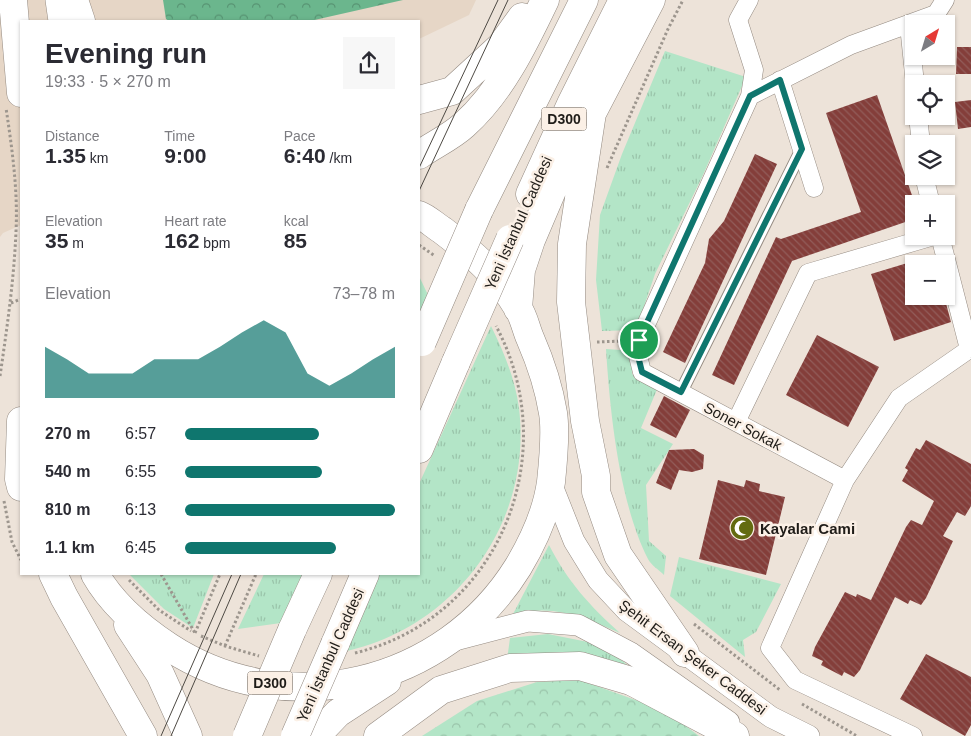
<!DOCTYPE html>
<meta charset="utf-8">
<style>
body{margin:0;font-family:Helvetica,sans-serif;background:#f7f7f7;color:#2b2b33;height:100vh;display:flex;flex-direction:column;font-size:19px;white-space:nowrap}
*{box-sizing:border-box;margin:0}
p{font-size:16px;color:#7c7c81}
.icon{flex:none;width:28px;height:28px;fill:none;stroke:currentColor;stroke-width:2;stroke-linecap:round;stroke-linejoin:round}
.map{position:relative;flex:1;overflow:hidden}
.drawer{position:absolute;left:20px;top:20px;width:400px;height:555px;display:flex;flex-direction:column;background:#fff;border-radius:0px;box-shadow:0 1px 4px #0004}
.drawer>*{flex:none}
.needle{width:32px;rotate:38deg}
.controls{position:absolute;left:905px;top:15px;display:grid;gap:10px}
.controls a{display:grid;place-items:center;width:50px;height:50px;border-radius:0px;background:#fff;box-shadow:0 1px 4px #0004;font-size:25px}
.pin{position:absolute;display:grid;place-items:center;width:42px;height:42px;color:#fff;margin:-21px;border:2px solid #fff;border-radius:50%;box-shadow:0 1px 5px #0007}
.round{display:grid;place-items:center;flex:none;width:52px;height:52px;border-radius:0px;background:#f7f7f7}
.head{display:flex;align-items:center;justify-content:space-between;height:85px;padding:0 25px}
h1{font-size:28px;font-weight:700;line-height:38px}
.figures{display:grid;grid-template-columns:repeat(3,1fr);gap:8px;height:85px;padding:5px 25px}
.figures div{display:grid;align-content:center}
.figures b{font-size:21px;font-weight:700}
.figures small{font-size:14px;font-weight:400}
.figures p{font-size:14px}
.chart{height:140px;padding:10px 25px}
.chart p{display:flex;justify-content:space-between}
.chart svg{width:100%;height:90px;margin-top:5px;fill:#0f766e;opacity:.7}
ul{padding:0 25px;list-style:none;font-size:16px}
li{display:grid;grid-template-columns:80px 60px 1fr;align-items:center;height:38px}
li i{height:12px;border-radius:6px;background:#0f766e}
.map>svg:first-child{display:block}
.built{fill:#e6d6c6}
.grass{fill:url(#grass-tufts)}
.forest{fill:url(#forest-crowns)}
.park{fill:url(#park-crowns)}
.building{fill:url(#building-back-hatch)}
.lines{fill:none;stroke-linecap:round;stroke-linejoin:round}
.pedestrian-casing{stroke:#948a81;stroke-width:14}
.minor-casing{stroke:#948a81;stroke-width:19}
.tertiary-casing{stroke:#948a81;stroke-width:22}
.secondary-casing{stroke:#948a81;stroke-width:26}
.trunk-casing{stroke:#948a81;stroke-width:29}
.path{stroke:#9d968e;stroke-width:3;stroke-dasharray:2.5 2.5;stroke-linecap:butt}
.pedestrian{stroke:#fff;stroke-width:12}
.minor{stroke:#fff;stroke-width:18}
.tertiary{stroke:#fff;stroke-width:21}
.secondary{stroke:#fff;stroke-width:25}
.trunk{stroke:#fff;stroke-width:28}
.tram{stroke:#4e4a44;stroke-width:1}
.trunk-bridge-casing{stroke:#948a81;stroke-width:29;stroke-linecap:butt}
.trunk-bridge{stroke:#fff;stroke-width:28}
.route-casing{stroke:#fff;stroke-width:10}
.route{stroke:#0f766e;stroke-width:6}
.labels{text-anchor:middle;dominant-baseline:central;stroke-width:5;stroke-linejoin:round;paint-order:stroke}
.shield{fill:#fbf0e6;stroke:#615c56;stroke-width:1}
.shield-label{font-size:14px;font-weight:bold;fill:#1f1c18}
.street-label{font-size:15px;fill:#1f1c18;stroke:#fbf0e6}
.poi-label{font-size:15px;font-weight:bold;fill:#1f1c18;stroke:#fbf0e6;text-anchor:start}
</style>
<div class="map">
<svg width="971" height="736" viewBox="0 0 971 736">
<defs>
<pattern id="grass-tufts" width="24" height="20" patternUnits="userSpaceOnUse" patternTransform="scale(1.25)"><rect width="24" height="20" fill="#b3e5c7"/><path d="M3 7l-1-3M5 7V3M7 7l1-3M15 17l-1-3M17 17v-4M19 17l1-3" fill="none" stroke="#9ac4aa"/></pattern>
<pattern id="forest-crowns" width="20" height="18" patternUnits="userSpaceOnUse" patternTransform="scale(1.25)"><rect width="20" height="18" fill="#6bb68d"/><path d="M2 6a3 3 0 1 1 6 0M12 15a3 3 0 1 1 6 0" fill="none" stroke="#579372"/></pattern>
<pattern id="park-crowns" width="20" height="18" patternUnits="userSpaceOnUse" patternTransform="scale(1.25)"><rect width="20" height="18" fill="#b3e5c7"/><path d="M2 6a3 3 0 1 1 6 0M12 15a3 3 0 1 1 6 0" fill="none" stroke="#9ac4aa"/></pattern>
<pattern id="building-back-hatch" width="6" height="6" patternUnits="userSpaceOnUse" patternTransform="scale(1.25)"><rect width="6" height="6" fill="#843e3a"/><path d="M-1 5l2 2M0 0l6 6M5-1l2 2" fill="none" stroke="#925d5a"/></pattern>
</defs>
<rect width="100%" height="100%" fill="#ede3d9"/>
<path class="built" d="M0 0H476L469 15 419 39V21H21V225L3 233 0 237Z"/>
<path class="grass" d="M665 51 746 77 703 175 655 274 636 330 602 331 596 280 600 215 622 154Z
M419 276 428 295 419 316Z
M491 326C504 352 515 379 519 408 533 523 455 629 342 652L378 574H419V484Z
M606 349 634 351 632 374 658 387 641 428 673 444 646 485 649 541 666 556 664 575C659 570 651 565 648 559 619 502 610 412 606 349Z
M549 545C568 582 589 605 620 633 584 618 551 602 512 616Z
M679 557 781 584 756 632 743 640 745 657 670 596Z
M129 574H214L193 628 164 609Z
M264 574H303L281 623 238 629Z
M548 634 598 644 624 662 638 676 507 660 510 638Z"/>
<path class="forest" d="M163 0H403L310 21H169L166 19Z"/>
<path class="park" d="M580 680 666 711 699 736H422L477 701 537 682Z"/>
<path class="building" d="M957 47H971V74H956Z
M877 95 914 201V219L792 261 734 385 712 375 776 237 781 239 861 212 826 113Z
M971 100V127L958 129 955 102Z
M755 154 777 164 685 363 663 352 705 263 709 239 724 221Z
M914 261V296H944L951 322 894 341 871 274Z
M817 335 879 367 848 427 786 395Z
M664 396 690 410 676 438 650 425Z
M926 440 971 464V506L965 516 957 512 943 536 953 541 926 598 921 605 910 600 908 604 895 597 860 670 854 677 844 672 842 676 821 665 823 661 812 656 815 647 845 592 856 597 857 594 871 600 906 527 911 520 922 525 934 501 902 481 908 470 905 468 916 448 920 450Z
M694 449 704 455 703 469 692 472 679 470 671 490 656 483 669 450Z
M718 480 744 487 746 480 760 484 759 491 785 497 766 575 699 559Z
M926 654 971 677V725L965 736 900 699Z"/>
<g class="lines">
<g class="pedestrian-casing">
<path id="pedestrian" d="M681 392 802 149"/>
</g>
<g class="minor-casing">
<path id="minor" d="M749 0 738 20 754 70 750 96
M909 25 915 84
M780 80 814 188
M918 116 921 144
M924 176 931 204
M940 236 969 349
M736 422 808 273 934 236
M845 480 642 372 638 356 639 340 750 96 851 45 936 14 945 0
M913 736 795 680 770 648 845 480 899 398 971 348"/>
</g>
<g class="tertiary-casing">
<path id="tertiary" d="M551 483 574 541 598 580 627 611 771 717 809 736
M451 641 528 621 578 625 631 653 729 722"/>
</g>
<g class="secondary-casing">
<path id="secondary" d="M58 0 61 21"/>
</g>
<g class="trunk-casing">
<path id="trunk" d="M13 0 21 93
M74 0 81 21
M419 100 452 91 501 46 522 17
M592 113 572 244 571 302 585 421 596 476V492L618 555 685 653
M419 155C433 145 451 137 464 125 501 92 524 44 545 0
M530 194 571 104 623 0
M479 210 584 0
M518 309 521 270 531 240 554 186 651 0
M21 421 19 479 21 487
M419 449 456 362
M53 574 64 597 143 736
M95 574C112 604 140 628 169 647 287 724 445 685 518 567 533 542 547 511 551 482 553 463 556 431 553 413 549 388 540 361 530 338 526 329 524 317 518 308 499 276 471 252 442 230 434 225 427 218 419 215
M128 625 160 674 188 736
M292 630 318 574
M335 644 365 574
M316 736 338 713 387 681
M378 736 441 690 510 668 580 666 631 681 735 736"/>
</g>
<path class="path" d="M607 168 668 29 683 0
M419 245 435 256
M11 303 21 299
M597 342 623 341
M0 376C7 328 14 280 16 231 18 190 12 148 6 108
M4 501 12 542 21 560
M161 574 195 633
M129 580 159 610 191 631
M694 624 780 690
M195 633 220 574
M201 636 225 646 259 656
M225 646 256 574
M355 653C499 618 565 455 496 326
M802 704 857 736"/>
<use href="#pedestrian" class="pedestrian"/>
<use href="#minor" class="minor"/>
<use href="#tertiary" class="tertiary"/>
<use href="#secondary" class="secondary"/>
<use href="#trunk" class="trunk"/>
<path class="tram" d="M419 168 498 0
M419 191 508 0
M161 736 232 574
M171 736 241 574"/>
<g class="trunk-bridge-casing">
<path id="trunk-bridge" d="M422 342 479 210
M456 362 510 239
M247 736 292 630
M295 736 335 644"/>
</g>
<use href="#trunk-bridge" class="trunk-bridge"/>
</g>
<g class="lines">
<g class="route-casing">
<path id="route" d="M780 80 802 149 681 392 642 372 638 356 639 340 750 96Z"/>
</g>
<use href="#route" class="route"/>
</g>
<defs>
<g id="mosque-disc" transform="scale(1.25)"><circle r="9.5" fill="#636b10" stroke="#fbf0e6"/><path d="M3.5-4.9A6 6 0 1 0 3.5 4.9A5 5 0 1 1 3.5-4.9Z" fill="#fff"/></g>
</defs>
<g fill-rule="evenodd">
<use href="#mosque-disc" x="742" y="528"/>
</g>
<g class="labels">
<g class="shield">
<rect x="541.5" y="107.5" width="45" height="23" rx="4"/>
<rect x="247.5" y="671.5" width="45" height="23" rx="4"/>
</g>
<g class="shield-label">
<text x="564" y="119">D300</text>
<text x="270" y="683">D300</text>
</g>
<g class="street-label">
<text transform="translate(518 223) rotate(-66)">Yeni İstanbul Caddesi</text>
<text transform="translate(743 426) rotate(28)">Soner Sokak</text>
<text transform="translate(330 655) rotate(-66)">Yeni İstanbul Caddesi</text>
<text transform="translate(693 657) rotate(37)">Şehit Ersan Şeker Caddesi</text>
</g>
<g class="poi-label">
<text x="760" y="528">Kayalar Cami</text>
</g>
</g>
</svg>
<div class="controls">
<a><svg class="needle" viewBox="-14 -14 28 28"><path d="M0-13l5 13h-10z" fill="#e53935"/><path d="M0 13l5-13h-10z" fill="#7c7c81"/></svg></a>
<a><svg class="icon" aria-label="locate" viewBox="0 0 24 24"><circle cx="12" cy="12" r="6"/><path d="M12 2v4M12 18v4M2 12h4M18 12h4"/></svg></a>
<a><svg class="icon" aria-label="layers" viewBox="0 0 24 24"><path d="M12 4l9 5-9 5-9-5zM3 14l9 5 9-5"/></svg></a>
<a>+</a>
<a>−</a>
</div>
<div class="pin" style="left:639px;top:340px;background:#1e9e55"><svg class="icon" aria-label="arrive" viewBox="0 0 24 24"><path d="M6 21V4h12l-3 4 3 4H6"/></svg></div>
<section class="drawer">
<div class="head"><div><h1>Evening run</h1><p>19:33 · 5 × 270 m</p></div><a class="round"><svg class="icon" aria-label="share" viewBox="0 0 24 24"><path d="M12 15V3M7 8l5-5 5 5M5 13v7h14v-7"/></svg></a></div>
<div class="figures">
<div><p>Distance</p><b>1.35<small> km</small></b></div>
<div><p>Time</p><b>9:00</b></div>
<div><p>Pace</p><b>6:40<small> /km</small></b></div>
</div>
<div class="figures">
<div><p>Elevation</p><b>35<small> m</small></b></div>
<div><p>Heart rate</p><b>162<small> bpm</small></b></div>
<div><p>kcal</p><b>85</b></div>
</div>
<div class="chart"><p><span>Elevation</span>73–78 m</p>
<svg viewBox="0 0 160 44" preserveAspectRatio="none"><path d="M0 44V19L10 25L20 32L30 32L40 32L50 25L60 25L70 25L80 19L90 12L100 6L110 12L120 32L130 38L140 32L150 25L160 19V44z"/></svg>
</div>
<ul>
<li><b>270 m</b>6:57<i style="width:64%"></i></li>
<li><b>540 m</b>6:55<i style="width:65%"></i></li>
<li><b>810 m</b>6:13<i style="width:100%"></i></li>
<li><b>1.1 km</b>6:45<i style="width:72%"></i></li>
</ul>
</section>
</div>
